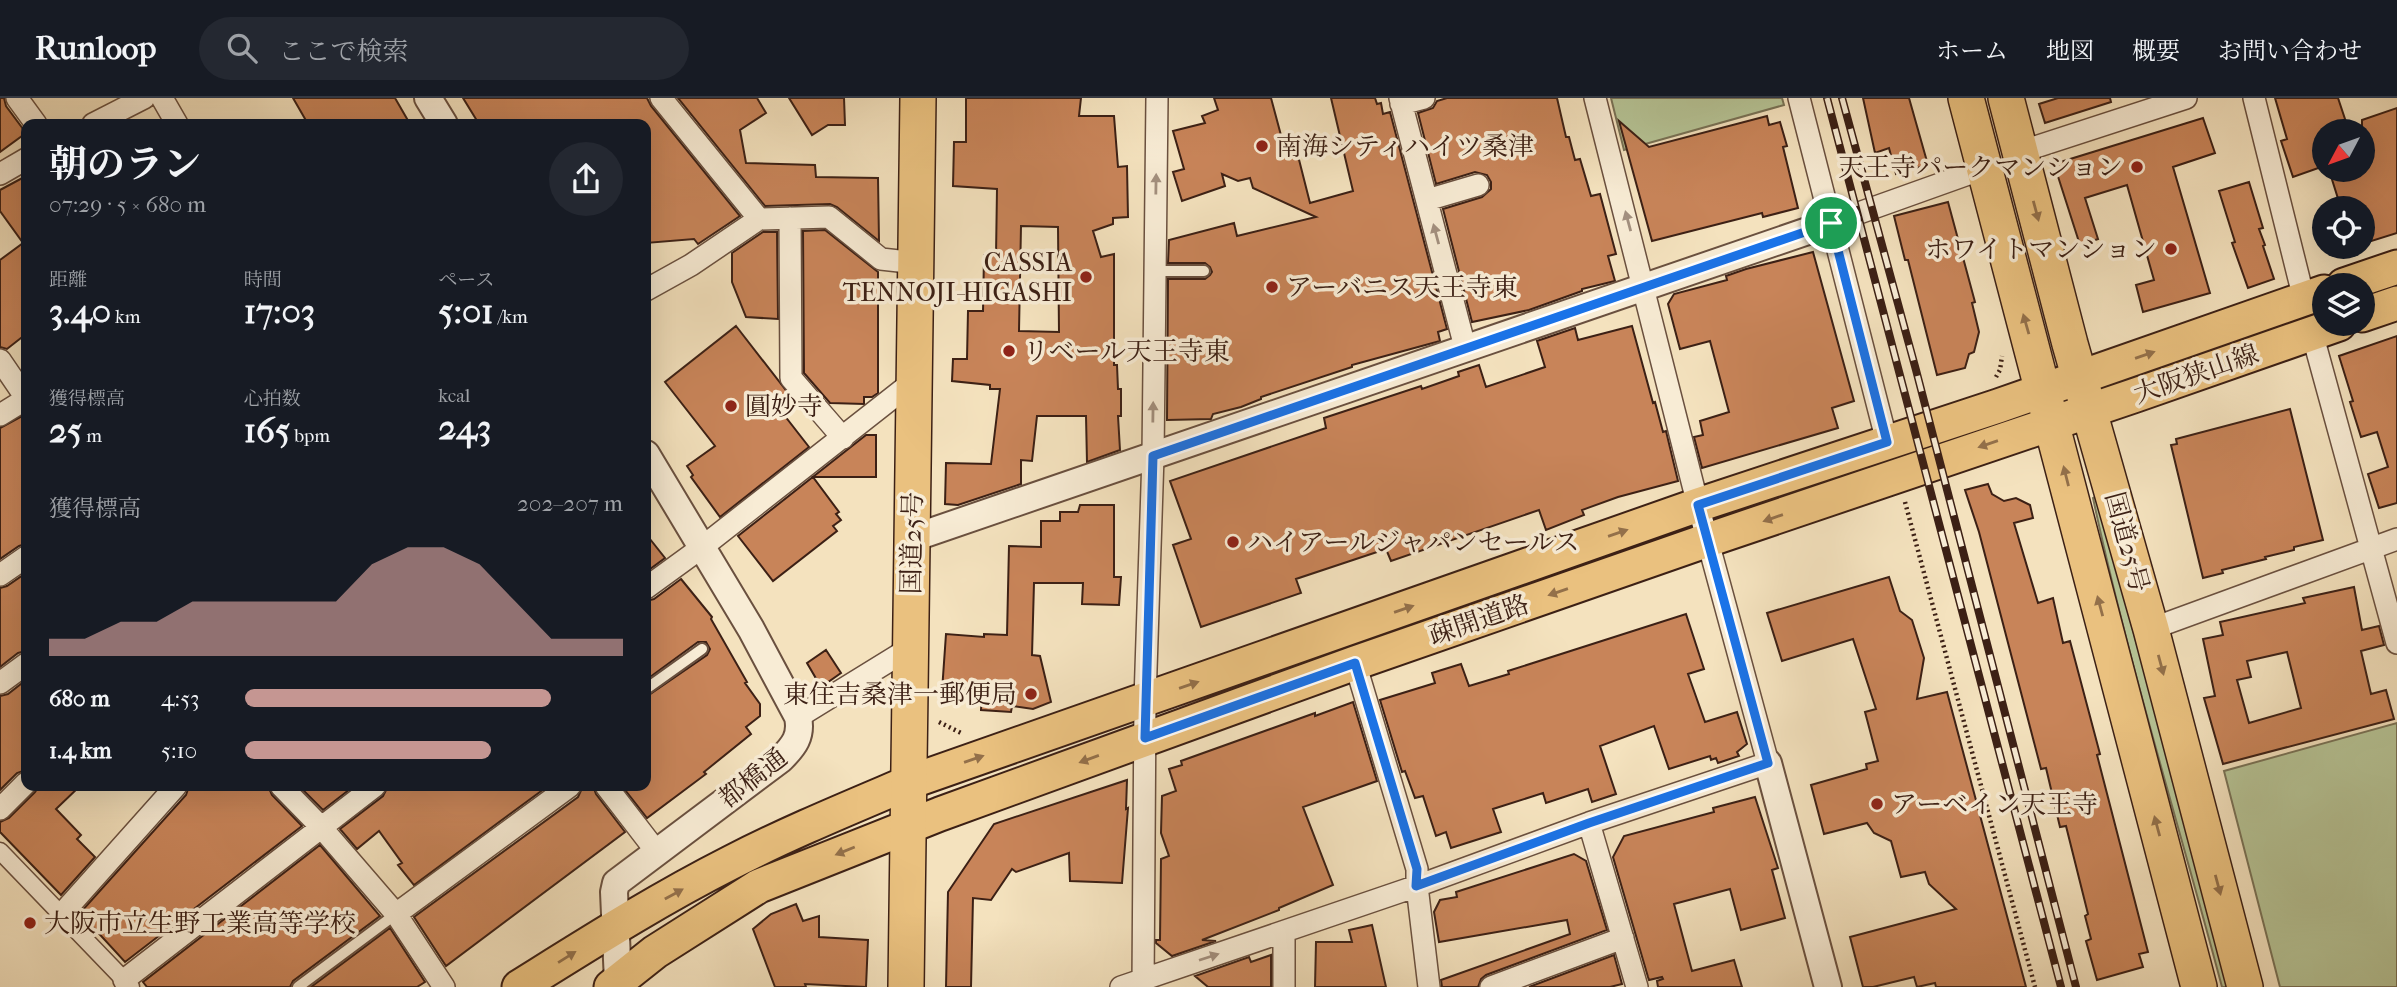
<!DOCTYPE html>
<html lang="ja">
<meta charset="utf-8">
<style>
body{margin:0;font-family:"IM FELL French Canon","Noto Serif JP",serif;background:#242831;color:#f1f3f6;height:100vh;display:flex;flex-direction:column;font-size:26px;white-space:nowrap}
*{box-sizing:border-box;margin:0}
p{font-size:23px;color:#9ea1a6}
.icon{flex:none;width:38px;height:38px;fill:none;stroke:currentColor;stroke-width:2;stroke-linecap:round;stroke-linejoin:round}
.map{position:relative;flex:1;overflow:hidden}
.panel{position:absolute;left:21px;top:21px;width:630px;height:672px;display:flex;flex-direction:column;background:#171b24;border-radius:14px;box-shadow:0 7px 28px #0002}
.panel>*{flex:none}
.needle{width:46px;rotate:229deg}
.fabs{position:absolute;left:2312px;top:21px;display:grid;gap:14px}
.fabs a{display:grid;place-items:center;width:63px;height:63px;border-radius:50%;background:#171b24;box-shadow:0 7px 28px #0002;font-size:35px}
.pin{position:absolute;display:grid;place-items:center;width:60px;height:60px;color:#fff;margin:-30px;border:4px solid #fff;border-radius:50%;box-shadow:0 2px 7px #0007}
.round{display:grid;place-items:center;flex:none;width:74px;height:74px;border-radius:37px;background:#242831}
.summary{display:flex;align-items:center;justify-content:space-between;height:119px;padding:0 28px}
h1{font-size:38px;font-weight:700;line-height:52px}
.stats{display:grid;grid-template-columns:repeat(3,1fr);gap:10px;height:119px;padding:7px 28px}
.stats div{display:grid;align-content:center}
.stats b{font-size:35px;font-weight:700}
.stats small{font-size:19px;font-weight:400}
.stats p{font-size:19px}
.chart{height:196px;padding:14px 28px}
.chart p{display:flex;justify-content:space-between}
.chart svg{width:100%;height:126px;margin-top:7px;fill:#c59692;opacity:.7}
ul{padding:0 28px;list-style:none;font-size:23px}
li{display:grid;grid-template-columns:112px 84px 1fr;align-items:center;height:52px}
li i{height:18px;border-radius:9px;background:#c59692}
header{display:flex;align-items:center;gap:42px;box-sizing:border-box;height:98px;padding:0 35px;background:#171b24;border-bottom:2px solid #363941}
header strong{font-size:33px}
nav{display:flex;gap:38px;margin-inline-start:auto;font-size:24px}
.search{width:490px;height:63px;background:#242831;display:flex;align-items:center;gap:18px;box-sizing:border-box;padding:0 24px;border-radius:38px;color:#9ea1a6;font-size:26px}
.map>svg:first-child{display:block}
.green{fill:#b6c496;stroke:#797256;stroke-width:2}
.building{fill:#c88459;stroke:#3c2015;stroke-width:2;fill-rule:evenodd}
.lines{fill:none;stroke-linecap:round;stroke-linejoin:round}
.service-casing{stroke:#6a503f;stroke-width:14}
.pedestrian-casing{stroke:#6a503f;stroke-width:19}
.minor-casing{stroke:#6a503f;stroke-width:24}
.tertiary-casing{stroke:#6a503f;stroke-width:30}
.primary-casing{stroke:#3c2015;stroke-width:37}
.trunk-casing{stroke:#3c2015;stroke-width:38}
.path{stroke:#3c2015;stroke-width:4.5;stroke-dasharray:2 3.5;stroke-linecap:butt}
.service{stroke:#f8ecd5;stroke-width:10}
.pedestrian{stroke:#f8ecd5;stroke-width:16}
.minor{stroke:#f8ecd5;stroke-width:21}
.tertiary{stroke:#f8ecd5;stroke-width:26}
.primary{stroke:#eac17f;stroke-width:33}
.trunk{stroke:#eac17f;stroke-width:35}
.rail-casing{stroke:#3c2015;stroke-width:8}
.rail{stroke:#f8ecd5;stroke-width:5;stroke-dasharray:16;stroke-linecap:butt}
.oneway{fill:#a3907f}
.oneway2{fill:#93704a}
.route-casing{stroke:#fff;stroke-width:14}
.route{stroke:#1a73e8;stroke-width:9}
.poi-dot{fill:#8f2418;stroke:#f8ecd5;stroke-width:2.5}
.labels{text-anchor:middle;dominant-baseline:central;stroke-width:7;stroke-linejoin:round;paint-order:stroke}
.poi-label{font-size:26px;fill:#3c2015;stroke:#f8ecd5;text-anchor:start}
.street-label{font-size:26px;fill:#3c2015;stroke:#f8ecd5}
</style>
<header>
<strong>Runloop</strong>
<div class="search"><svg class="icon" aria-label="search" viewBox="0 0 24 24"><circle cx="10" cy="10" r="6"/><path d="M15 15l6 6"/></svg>ここで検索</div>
<nav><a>ホーム</a><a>地図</a><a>概要</a><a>お問い合わせ</a></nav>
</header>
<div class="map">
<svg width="2397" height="889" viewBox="0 0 2397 889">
<rect width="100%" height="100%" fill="#f4e2be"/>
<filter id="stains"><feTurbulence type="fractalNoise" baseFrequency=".00286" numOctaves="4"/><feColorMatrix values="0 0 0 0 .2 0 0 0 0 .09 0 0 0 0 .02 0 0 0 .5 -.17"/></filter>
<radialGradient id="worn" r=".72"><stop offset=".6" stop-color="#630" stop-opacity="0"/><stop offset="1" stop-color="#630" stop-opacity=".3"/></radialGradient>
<path class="green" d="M1611 0H1782L1784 7 1624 52Z
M2097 398C2140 562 2187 725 2231 889H2222C2179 726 2128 565 2093 400Z
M2397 625V889H2280L2224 673Z"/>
<path class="building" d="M0 0H4L6 8 26 35 0 54Z
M293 0H395L410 26H308Z
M463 0H647L651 8 740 118 698 146 694 141 646 145V26H479Z
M678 0H757L766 15 740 32 746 65 815 67 816 79 878 80 879 143 837 109 830 106 765 108Z
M789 0H844L845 27H828L812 37Z
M966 0H1081L1079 18H1114L1118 69 1127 68 1128 119 1113 120V126L1093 133 1101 159 1114 156V267H1117L1118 291H1121V318H1118L1120 352 1087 364 1086 318H1037L1032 363 1021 362V386L958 407 945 406 946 365 991 366 1000 291H990V287L952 283 953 261H967L968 213H983L984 157H996L997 91 953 88 954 44H966ZM1021 128 1058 129 1059 234 1019 233Z
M1214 0H1271L1282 41 1293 38 1310 105 1353 93 1331 0H1375L1377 6 1381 5 1383 16 1390 14 1447 231 1438 234 1440 243 1352 267V269L1261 299V301L1241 309 1213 316 1211 321 1167 322 1168 181H1205L1210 177 1212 174 1210 169 1205 165H1168L1169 142 1234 125 1237 138 1316 119 1253 90 1250 80 1238 83 1222 76 1225 88 1182 103 1173 74 1184 71 1173 33 1205 25 1202 18 1218 12Z
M1447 0H1557L1566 39H1569L1575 62 1580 61 1591 98 1600 96 1616 156 1608 158 1615 183 1582 191V193L1529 212 1472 224 1443 111 1482 99 1491 91V84L1487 77 1475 74 1436 86 1418 15 1433 10 1437 3Z
M1863 0H1909L1928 67 1896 76 1889 50 1875 55Z
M2058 0H2110L2111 4 2045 25 2039 6Z
M2275 0H2338L2349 33H2324V68L2293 79 2281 43 2287 41Z
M2397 10V135L2362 146V110H2341L2329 72H2362V22Z
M1767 18 1769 27 1780 24 1787 48 1783 49 1798 110 1763 119 1762 115 1652 143 1619 23 1649 49Z
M2203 20 2215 55 2173 69 2210 195 2143 214 2136 187 2154 182 2127 87 2085 100 2098 141 2080 147 2054 66Z
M26 78V236L7 251 0 249V162L23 145 0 113V92Z
M2249 84 2263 130 2259 131 2265 147 2263 148 2274 181 2248 190 2232 145 2235 144 2219 93Z
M1948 104 1975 204 1972 205 1979 234 1974 254 1969 256 1965 270 1937 277 1908 162H1905L1894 118Z
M825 132 878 174V295L872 299H864V306L830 305 804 275 803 133Z
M763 134H777L778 221 746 219 732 184V155Z
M1813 154 1854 303 1832 310 1838 330 1702 370 1694 339 1703 337 1700 323 1729 314 1710 243 1680 251 1668 206 1674 196 1727 182 1726 178 1746 171Z
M736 228 795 304H774L809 349 720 419 691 379 693 377 687 368 715 348 665 284Z
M1632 228 1653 305 1655 304 1663 334 1666 333 1678 383 1618 399 1582 412 1584 417 1546 432 1539 412 1391 463 1386 451 1296 481 1301 495 1201 529 1173 447 1191 441 1170 383 1326 330 1324 320 1421 288 1422 291 1459 278 1458 274 1479 267 1486 289 1545 269 1537 243 1575 230 1578 242Z
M2397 238V405L2379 410 2368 376 2388 369 2377 334 2361 339 2350 304 2353 303 2339 258Z
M2290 311 2323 442 2294 449V452L2265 459 2266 461 2222 472 2223 475 2203 480 2171 347 2177 346 2176 341Z
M24 317 26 320V446L19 448 0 461V330Z
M866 337H876V379H813L839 414 836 416 841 422 833 428 837 433 773 483 738 438Z
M1988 386 1992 396 2004 403 2016 400 2030 407 2033 420 2014 425 2038 505 2053 500 2063 545 2070 543 2100 656 2097 657 2148 854 2139 856 2143 869 2097 882 2086 843 2091 841 2085 818 2088 816 2066 728 2060 729 2046 670 2041 671 1979 434 1965 392Z
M1080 407H1114V479H1121L1119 507 1082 506 1083 485H1034L1032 557 1040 558 1051 604 1033 611 1012 608 1011 614 981 612 982 595 942 593 946 536 984 539V536L1007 537 1009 448 1041 449V423H1060V414H1078Z
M646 436 665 460 646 474Z
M26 475V553L18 555 0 569V490L7 488Z
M1889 479 1900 513 1912 522 1924 560 1917 601 1947 594 2026 889H1936L1935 885 1917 889 1914 879 1873 889H1863L1850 839 1956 811 1929 786 1925 774 1901 779 1891 743 1874 735 1867 725 1824 736 1811 687 1867 671 1866 666 1878 663 1865 614 1876 611 1853 541 1782 563 1767 515Z
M681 481 712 519 711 521 747 584 745 585 760 606V618L746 629 751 636 704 674 706 676 647 720 622 688H646V599L707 557 710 551 706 544H698L646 582V503L654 501Z
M2354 489 2362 532 2379 528 2384 547 2361 553 2371 596 2386 592 2394 621 2223 666 2204 600 2215 598 2203 541 2223 537 2220 524 2305 505 2303 500ZM2287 554 2301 610 2249 625 2237 582 2251 579 2247 563Z
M1686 516 1704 571 1688 576 1705 624 1737 614 1747 646 1737 654 1739 658 1718 665 1716 660 1711 662 1710 658 1669 671 1654 628 1600 648 1616 696 1592 704 1588 691 1546 705 1543 695 1493 711 1501 734 1451 750 1446 734 1436 738 1423 698 1415 700 1405 673 1402 674 1380 602 1435 585 1432 575 1461 566 1469 588 1509 576 1508 573Z
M826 552 841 575 821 589 807 565Z
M26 582V672L17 675 0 692V598L8 596Z
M1353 604 1377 683 1303 709 1333 787 1279 810V812L1202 842 1216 843 1172 858 1156 845V842H1160L1161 761 1169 758 1161 735 1162 698 1176 693 1169 671 1182 667 1181 663 1315 615V618Z
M1127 682 1126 711 1128 710 1122 785 1070 783 1069 755 1016 774 1012 771 991 802 973 800 971 889H946L948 794 994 726Z
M39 688H80L56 711 81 737 77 741 95 759 61 797 0 734V724L9 720 35 694Z
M189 688H268L272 697 302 728 125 864 80 815 186 697Z
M299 688H354L323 712Z
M388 688H548L414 787 398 767 402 765 379 733 357 751 340 731 383 698Z
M583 688H593L596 696 625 734 446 868 414 819 578 699Z
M1755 699 1778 770 1772 772 1785 820 1741 832 1730 791 1674 806 1692 873 1734 862 1742 889H1658L1657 883 1663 881 1662 879 1649 882 1648 879 1613 759 1624 738 1714 714 1713 710Z
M320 747 380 818 293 883 290 889H147L143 884Z
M1574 756 1586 763 1607 832 1486 877 1481 881 1478 889H1442L1441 882 1570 836 1567 822 1439 844 1434 814 1440 802 1457 799 1456 794Z
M796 806 803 823 819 818V839L868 842 866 889 805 886 806 889H775L753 831 771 816Z
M1372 827 1386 889H1315L1316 844H1352L1349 832Z
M390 830 425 884 417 889H311Z
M1271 857V889H1208L1195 878 1249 859 1251 864Z
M1614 857 1622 886 1610 889H1529Z"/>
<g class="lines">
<g class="service-casing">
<path id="service" d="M1155 173H1204
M646 591 702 551
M298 889 396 816"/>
</g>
<g class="pedestrian-casing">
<path id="pedestrian" d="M0 753 131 889"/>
</g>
<g class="minor-casing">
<path id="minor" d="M17 0 36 26
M162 0 177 26
M661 0 759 121
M1400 0 1465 249
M1799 0 1887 344
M2254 0 2304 201
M1401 6 1424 0
M93 26 144 0
M2020 54 2186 0
M0 76 26 61
M1427 102 1478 87
M790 120 791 280 843 340
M1831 125 1985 70
M646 192 691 167 759 121 829 119 881 161 917 165
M2312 235 2397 545
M0 262 26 300
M0 317 26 301
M0 477 26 459
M646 490 701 450 915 282
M2151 531 2397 441
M1355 565 1417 771V788L1429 889
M0 585 26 566
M798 619 910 550
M281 688 321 729 396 816 444 889
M606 688 656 753
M0 711 26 685
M1589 725 1637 889
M396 816 570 688
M60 818 176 688
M124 882 375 688
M1121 889 1417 788 1589 725 1768 665 1698 407 1595 0
M1143 889 1145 602 1153 358 1157 0
M1284 889V834
M1491 889 1623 840"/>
</g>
<g class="tertiary-casing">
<path id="tertiary" d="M428 0 444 26
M913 440 1831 125
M1768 665 1828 889
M618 884 614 794 616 785 781 661C794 648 802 638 798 619L751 531 646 356"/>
</g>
<g class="primary-casing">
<path id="primary" d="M2344 187 2397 169
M2362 217 2397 205
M519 889C588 846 657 802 730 765 788 735 849 710 910 684L1698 407 1998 308 2324 194
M611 889 655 854 759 788 940 716 1355 565 1708 442 2136 297 2339 226"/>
</g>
<g class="trunk-casing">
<path id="trunk" d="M1966 0 2199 889
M2006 0 2070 246 2151 531 2245 889
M906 889 918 0"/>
</g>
<path class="path" d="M1996 279 2000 272 2002 258
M1905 404 2035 889
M939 624 963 636"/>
<use href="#service" class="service"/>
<use href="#pedestrian" class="pedestrian"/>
<use href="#minor" class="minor"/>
<use href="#tertiary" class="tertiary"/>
<use href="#primary" class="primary"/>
<use href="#trunk" class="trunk"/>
<g class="rail-casing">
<path id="rail" d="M1827 0 2061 889
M1842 0 1916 272 2076 889"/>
</g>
<use href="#rail" class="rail"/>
</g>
<defs><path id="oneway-solid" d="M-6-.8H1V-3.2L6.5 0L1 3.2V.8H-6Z" transform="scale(1.75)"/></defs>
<g class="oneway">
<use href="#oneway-solid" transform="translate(1156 86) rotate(-89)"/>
<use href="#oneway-solid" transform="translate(1628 123) rotate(-105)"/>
<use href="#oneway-solid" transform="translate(1436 136) rotate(-105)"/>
<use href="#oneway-solid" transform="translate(1153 314) rotate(-89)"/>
<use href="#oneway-solid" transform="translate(1209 859) rotate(-18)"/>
</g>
<g class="oneway2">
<use href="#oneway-solid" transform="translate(2036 113) rotate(75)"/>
<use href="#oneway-solid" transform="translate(2026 226) rotate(-106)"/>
<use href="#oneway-solid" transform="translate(2145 257) rotate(-19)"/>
<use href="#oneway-solid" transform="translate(1988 346) rotate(161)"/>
<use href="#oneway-solid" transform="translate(2066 378) rotate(-104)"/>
<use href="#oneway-solid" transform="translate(1773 420) rotate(161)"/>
<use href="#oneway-solid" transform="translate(1618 435) rotate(-19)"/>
<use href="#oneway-solid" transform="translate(1558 494) rotate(161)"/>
<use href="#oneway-solid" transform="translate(2100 508) rotate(-105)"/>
<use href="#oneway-solid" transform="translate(1404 511) rotate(-19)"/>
<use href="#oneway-solid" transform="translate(2161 567) rotate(75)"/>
<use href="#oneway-solid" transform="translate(1189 587) rotate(-19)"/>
<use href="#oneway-solid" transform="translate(974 661) rotate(-19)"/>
<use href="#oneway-solid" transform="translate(1089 661) rotate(160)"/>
<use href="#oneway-solid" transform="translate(2157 728) rotate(-105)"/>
<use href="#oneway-solid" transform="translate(845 753) rotate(158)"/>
<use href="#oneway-solid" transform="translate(2218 787) rotate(75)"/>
<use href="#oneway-solid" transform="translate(674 796) rotate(-29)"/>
<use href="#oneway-solid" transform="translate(567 859) rotate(-32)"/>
</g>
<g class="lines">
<g class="route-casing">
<path id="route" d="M1831 125 1887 344 1698 407 1768 665 1589 725 1416 788 1417 771 1355 565 1145 640 1153 358Z"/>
</g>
<use href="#route" class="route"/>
</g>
<g class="poi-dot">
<circle cx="1262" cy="48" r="7"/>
<circle cx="2137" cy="69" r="7"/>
<circle cx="2171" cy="151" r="7"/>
<circle cx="1086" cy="179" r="7"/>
<circle cx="1272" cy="189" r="7"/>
<circle cx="1009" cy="253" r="7"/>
<circle cx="731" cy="308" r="7"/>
<circle cx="1233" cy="444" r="7"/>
<circle cx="1031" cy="596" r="7"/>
<circle cx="1877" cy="706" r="7"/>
<circle cx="30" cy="825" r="7"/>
</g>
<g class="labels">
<g class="poi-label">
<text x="1276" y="48">南海シティハイツ桑津</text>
<text x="2123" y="69" text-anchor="end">天王寺パークマンション</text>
<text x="2157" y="151" text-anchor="end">ホワイトマンション</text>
<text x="1072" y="164" text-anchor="end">CASSIA<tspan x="1072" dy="30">TENNOJI-HIGASHI</tspan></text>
<text x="1286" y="189">アーバニス天王寺東</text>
<text x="1023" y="253">リベール天王寺東</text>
<text x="745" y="308">圓妙寺</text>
<text x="1247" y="444">ハイアールジャパンセールス</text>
<text x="1017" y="596" text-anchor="end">東住吉桑津一郵便局</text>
<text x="1891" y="706">アーベイン天王寺</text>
<text x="44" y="825">大阪市立生野工業高等学校</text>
</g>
<g class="street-label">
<text transform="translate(2196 276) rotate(-19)">大阪狭山線</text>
<text transform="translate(2127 444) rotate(75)">国道25号</text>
<text transform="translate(912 445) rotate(-89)">国道25号</text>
<text transform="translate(1479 522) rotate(-19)">疎開道路</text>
<text transform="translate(753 680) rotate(-38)">都橋通</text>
</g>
</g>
<rect width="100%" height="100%" filter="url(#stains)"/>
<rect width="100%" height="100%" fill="url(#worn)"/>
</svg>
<div class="fabs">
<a><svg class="needle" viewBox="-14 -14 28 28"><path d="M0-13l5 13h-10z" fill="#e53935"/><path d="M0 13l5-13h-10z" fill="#9ea1a6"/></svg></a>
<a><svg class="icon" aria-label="locate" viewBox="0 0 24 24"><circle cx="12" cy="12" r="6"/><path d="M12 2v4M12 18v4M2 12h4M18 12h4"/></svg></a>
<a><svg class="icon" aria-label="layers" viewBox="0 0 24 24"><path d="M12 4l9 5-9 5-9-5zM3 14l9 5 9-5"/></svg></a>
</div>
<div class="pin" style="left:1831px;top:125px;background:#1e9e55"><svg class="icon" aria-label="arrive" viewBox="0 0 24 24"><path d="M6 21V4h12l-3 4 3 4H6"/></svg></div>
<section class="panel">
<div class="summary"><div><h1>朝のラン</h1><p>07:29 · 5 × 680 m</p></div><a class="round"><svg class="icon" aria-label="share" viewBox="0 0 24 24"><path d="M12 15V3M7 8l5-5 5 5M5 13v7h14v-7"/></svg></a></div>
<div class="stats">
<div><p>距離</p><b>3.40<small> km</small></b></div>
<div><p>時間</p><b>17:03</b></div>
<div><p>ペース</p><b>5:01<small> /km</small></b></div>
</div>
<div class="stats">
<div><p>獲得標高</p><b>25<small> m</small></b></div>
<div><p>心拍数</p><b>165<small> bpm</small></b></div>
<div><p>kcal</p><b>243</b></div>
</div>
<div class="chart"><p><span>獲得標高</span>202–207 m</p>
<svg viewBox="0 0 160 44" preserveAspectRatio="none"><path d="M0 44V38L10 38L20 32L30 32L40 25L50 25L60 25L70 25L80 25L90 12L100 6L110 6L120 12L130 25L140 38L150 38L160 38V44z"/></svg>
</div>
<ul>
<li><b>680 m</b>4:53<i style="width:81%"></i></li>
<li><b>1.4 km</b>5:10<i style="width:65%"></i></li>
</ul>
</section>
</div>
